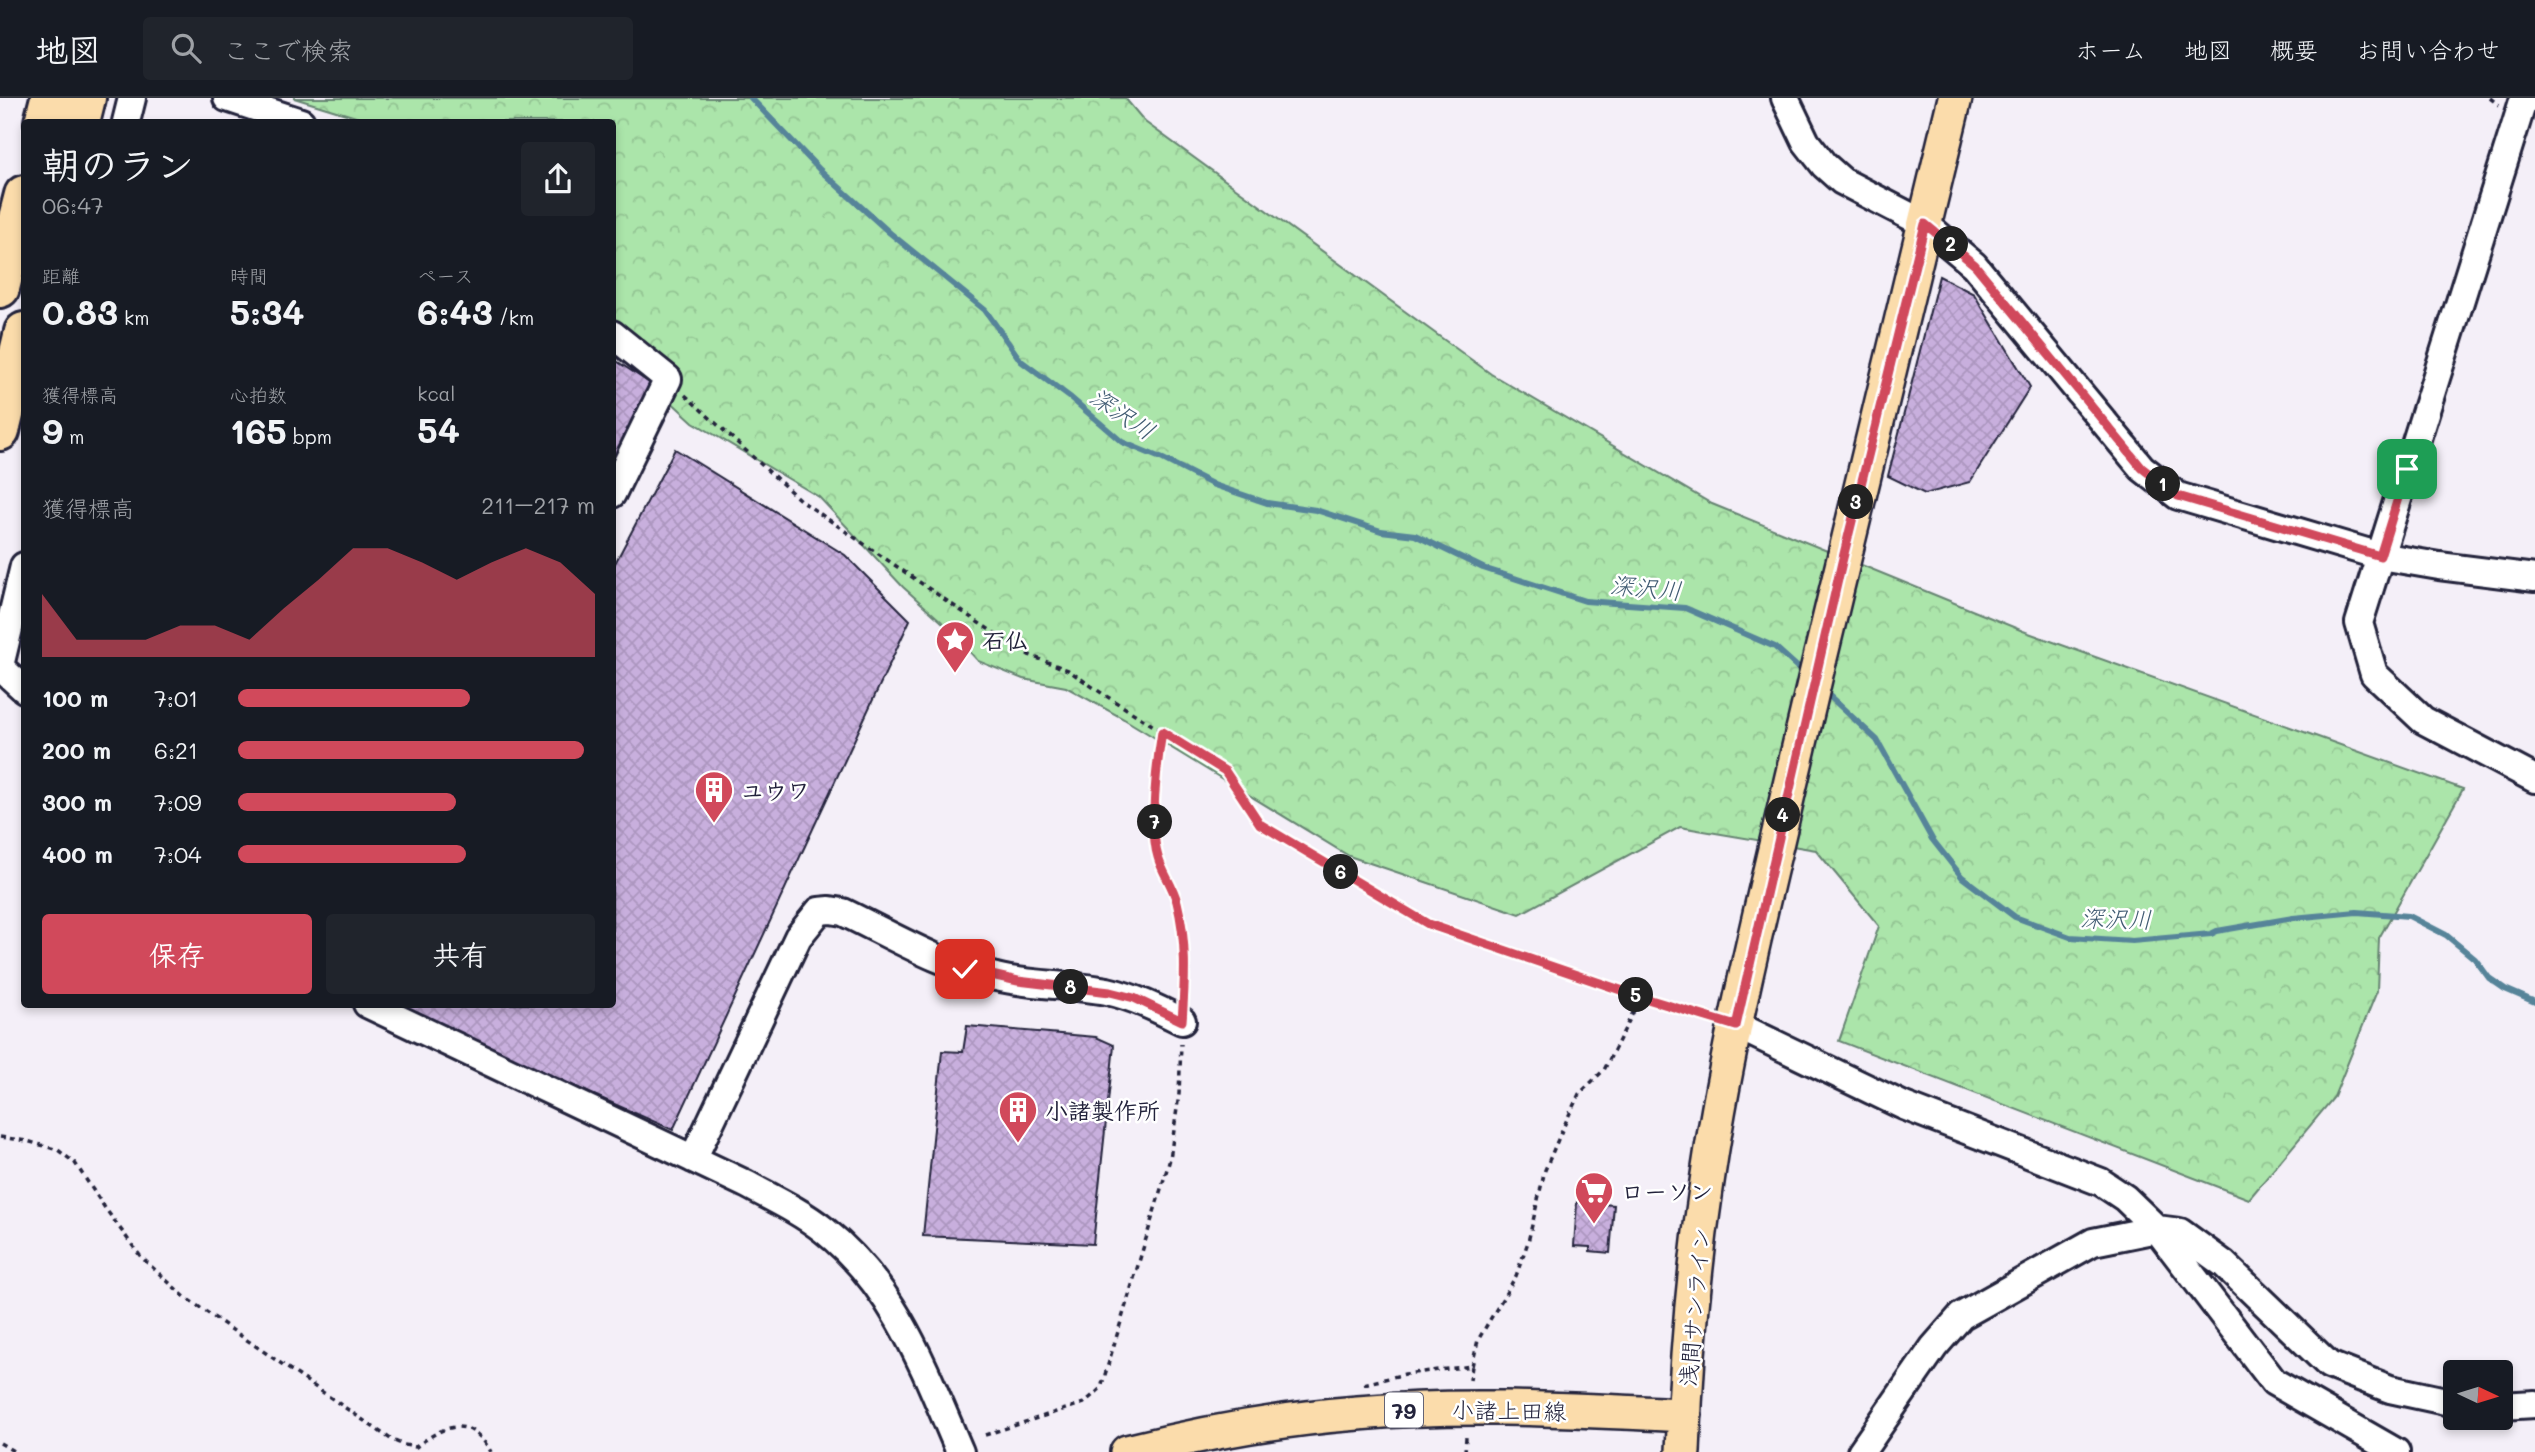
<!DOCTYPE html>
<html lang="ja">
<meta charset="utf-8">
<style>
body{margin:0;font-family:Mali,"Klee One",sans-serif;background:#20242c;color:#f1f3f6;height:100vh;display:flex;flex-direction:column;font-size:26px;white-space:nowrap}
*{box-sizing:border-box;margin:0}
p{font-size:23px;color:#9ea1a6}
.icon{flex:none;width:38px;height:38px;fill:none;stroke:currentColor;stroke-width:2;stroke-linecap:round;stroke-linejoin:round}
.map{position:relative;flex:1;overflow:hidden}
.drawer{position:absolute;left:21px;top:21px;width:595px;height:889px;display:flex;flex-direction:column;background:#171b24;border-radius:7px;box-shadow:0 4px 10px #0003}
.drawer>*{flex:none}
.needle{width:46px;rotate:94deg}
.tools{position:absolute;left:2443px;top:1262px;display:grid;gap:14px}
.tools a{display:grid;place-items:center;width:70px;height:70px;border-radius:7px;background:#171b24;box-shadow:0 4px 10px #0003;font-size:35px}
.pin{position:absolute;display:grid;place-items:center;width:60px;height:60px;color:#fff;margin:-30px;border-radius:14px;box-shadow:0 4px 10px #0006}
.km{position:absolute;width:35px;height:35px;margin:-18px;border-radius:50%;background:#222;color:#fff;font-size:19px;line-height:35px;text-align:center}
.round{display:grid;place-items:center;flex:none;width:74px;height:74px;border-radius:7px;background:#20242c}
.headline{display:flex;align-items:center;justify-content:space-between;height:119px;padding:0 21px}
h1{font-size:38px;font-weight:700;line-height:52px}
.stats{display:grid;grid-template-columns:repeat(3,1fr);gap:10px;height:119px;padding:7px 21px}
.stats div{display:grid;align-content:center}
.stats b{font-size:35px;font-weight:700}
.stats small{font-size:19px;font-weight:400}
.stats p{font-size:19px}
.chart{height:196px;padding:14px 21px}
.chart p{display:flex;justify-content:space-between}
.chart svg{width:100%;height:126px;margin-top:7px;fill:#d1495b;opacity:.7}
.button{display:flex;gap:14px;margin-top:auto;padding:14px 21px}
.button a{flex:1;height:80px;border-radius:7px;background:#d1495b;color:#fff;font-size:28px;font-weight:700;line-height:80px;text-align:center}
.button a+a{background:#20242c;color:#f1f3f6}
ul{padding:0 21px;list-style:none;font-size:23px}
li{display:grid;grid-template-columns:112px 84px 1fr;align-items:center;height:52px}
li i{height:18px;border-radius:9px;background:#d1495b}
header{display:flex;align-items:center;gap:42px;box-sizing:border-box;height:98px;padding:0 35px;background:#171b24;border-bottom:2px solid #363941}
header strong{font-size:33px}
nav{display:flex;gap:38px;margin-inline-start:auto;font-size:24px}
.search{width:490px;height:63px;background:#20242c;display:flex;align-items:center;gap:18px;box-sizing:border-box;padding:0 24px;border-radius:7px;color:#9ea1a6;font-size:26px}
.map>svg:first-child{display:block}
.forest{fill:url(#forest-crowns);stroke:#668472;stroke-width:2}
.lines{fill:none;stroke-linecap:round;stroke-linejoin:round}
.stream{stroke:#568499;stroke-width:6}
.building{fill:url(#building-cross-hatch);stroke:#22223b;stroke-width:2}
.minor-casing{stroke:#22223b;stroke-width:32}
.major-casing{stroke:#22223b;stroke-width:38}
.highway-casing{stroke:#22223b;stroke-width:44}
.path{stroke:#22223b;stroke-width:3.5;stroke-dasharray:5 5;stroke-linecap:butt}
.minor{stroke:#fff;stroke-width:26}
.major{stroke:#fbdcab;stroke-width:33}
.highway{stroke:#fbdcab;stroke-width:38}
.route-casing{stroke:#fff;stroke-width:14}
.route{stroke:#d1495b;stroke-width:9}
.labels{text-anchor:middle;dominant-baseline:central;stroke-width:5;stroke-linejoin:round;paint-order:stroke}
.shield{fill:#fff;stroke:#646476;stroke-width:2}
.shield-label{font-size:21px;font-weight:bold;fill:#22223b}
.poi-label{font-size:23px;font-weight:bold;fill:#22223b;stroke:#fff;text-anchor:start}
.street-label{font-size:23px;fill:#22223b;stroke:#fff}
.water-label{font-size:24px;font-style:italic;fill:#405b72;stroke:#fff}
</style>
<header>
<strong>地図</strong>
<div class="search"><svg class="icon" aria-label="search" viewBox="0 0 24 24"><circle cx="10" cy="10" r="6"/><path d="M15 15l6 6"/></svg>ここで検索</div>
<nav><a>ホーム</a><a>地図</a><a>概要</a><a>お問い合わせ</a></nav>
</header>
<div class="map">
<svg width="2535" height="1354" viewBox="0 0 2535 1354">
<defs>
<pattern id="forest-crowns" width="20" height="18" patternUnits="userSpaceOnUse" patternTransform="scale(1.75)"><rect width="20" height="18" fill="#abe5aa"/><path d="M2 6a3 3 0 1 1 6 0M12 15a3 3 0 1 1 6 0" fill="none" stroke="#93c493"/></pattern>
<pattern id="building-cross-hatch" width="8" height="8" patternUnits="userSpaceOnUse" patternTransform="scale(1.75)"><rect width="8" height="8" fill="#c8afdd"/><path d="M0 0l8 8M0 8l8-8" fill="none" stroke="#ac96bf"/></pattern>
</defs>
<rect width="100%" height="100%" fill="#f4eff8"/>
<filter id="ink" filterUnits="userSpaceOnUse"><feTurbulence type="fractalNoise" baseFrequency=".0143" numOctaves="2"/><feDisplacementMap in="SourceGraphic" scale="14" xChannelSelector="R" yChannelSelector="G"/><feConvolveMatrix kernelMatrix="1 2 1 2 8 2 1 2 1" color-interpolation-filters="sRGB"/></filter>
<g filter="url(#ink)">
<path class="forest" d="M294 0H1125L1145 24 1491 276 1712 406 2023 533 2463 691 2379 840 2377 893 2334 999 2249 1101 1839 943 1879 828 1816 752 1680 729 1520 816 1349 758 1124 621 1066 589 1023 581 978 563 942 524 903 489 819 399 693 324 654 288 613 230 612 24H366L359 20Z"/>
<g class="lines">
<path class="stream" d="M751 0 820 72 890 135 985 212 1021 263 1071 300 1122 344 1163 361 1214 387 1267 405 1316 412 1381 433 1415 437 1483 470 1585 503 1685 510 1775 549 1805 576
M1824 593 1877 642 1932 741 1962 779 2015 819 2070 839 2132 843 2211 836 2217 833 2293 820 2357 814 2409 818 2446 837 2475 861 2489 880 2505 891 2535 904"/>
</g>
<path class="building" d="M1939 178 1974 196 2030 289 1970 384 1925 396 1888 378Z
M612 260 654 288 612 381Z
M675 351 845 457 910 522 673 1032 389 906H612V471Z
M967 928 1096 939 1114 947 1093 1146 923 1138 942 953 963 954Z
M1577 1104 1614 1107 1610 1155 1590 1153V1149L1574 1148Z"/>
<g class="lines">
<g class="minor-casing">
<path id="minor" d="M227 0 301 24
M1785 0 1806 44 1824 67 1842 83 1925 126 1974 167 2142 370 2178 398 2380 458 2439 468 2535 480
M2524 0 2359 525 2374 576 2423 622 2535 681
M126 24 132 0
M612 236 668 281 612 396
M0 568 24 468
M0 569 24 591
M367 906 746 1086C772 1100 800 1113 824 1132 896 1189 925 1273 960 1354
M1736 927 1904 1008 2101 1084 2125 1100 2157 1131 2274 1284 2396 1354
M693 1061 798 839 819 813 830 812 843 814C893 838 942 868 996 879 1032 888 1071 886 1107 893 1134 899 1158 911 1182 923
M2501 1308 2535 1306
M1861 1354 1934 1249 1961 1218 2093 1144 2157 1131 2180 1134 2224 1166 2329 1267 2390 1291 2455 1305"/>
</g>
<g class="major-casing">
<path id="major" d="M1127 1354C1203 1335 1280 1321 1358 1315 1467 1305 1576 1312 1685 1317
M1683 1354C1686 1266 1693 1178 1706 1091 1725 953 1760 818 1791 683 1844 455 1901 228 1955 0"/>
</g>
<g class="highway-casing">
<path id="highway" d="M44 24 50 0
M80 24 86 0
M0 190 24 97
M0 333 24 234"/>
</g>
<path class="path" d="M2490 0 2499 7
M685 297 800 402 979 525 1029 557 1068 572 1103 596 1225 673 1260 726 1428 826 1641 899 1711 920
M1162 634C1157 664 1149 730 1157 758 1162 774 1173 788 1177 803 1185 834 1187 868 1184 900
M0 1039 27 1043 58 1052 75 1065 105 1110 141 1159 186 1200 392 1342 404 1347 416 1349C445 1326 470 1317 491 1354
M1472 1268 1478 1242 1516 1178 1528 1144 1545 1072 1562 1032 1579 996 1604 972 1641 899
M1364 1286 1405 1276 1472 1268 1470 1282
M985 1337 1084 1305 1101 1290 1170 1061 1179 996 1181 946
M0 1345 15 1354
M1465 1354 1466 1339"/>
<use href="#minor" class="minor"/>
<use href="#major" class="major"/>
<use href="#highway" class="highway"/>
</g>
</g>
<g class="lines" filter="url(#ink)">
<g class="route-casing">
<path id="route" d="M965 871 1018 883 1110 894 1134 900 1182 923C1185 883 1187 843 1177 804 1173 788 1162 774 1158 759 1149 731 1157 664 1162 634L1225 673 1260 726 1428 826 1641 899 1736 928 1842 464 1925 126 1975 167 2142 370 2178 398 2380 458 2407 371"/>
</g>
<use href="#route" class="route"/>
</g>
<defs>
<g id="sight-pin" transform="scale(2.0125)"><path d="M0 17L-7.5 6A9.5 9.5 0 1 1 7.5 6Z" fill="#d1495b" stroke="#fff"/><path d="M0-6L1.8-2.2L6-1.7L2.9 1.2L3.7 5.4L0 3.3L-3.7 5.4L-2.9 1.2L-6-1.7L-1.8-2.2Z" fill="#fff"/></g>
<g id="building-pin" transform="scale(2.0125)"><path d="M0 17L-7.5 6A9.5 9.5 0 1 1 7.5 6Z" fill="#d1495b" stroke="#fff"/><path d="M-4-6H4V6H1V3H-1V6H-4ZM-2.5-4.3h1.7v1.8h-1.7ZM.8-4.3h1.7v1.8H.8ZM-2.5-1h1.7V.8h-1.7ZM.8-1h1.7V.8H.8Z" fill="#fff"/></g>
<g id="supermarket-pin" transform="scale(2.0125)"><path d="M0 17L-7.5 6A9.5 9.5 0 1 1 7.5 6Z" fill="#d1495b" stroke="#fff"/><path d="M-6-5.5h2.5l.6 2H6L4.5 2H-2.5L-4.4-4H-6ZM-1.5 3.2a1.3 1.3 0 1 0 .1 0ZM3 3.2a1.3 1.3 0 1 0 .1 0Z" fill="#fff"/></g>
</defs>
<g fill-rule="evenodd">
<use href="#sight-pin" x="955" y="542"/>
<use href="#building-pin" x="714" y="692"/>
<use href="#building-pin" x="1018" y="1012"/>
<use href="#supermarket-pin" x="1594" y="1093"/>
</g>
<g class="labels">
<rect class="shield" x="1385" y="1294.5" width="38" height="35" rx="5"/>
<g class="shield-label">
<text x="1404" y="1312">79</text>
</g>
<g class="poi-label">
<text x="982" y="542">石仏</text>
<text x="741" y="692">ユウワ</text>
<text x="1045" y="1012">小諸製作所</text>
<text x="1621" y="1093">ローソン</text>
</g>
<g class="street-label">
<text transform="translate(1694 1209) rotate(-85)">浅間サンライン</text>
<text transform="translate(1509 1312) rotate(1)">小諸上田線</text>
</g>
<g class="water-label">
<text transform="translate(1123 315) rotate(34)">深沢川</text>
<text transform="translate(1646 489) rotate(5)">深沢川</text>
<text transform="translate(2116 820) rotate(1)">深沢川</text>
</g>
</g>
</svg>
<div class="tools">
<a><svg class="needle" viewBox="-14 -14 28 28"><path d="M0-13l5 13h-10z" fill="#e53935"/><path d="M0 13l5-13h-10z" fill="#9ea1a6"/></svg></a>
</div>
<div class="pin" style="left:2407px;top:371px;background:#1e9e55"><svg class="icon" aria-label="arrive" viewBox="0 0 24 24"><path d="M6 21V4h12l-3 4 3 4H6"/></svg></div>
<div class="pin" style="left:965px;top:871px;background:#d93025"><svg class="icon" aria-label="check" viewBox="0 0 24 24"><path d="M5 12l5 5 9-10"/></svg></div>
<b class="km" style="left:2163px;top:386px">1</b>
<b class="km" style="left:1951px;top:146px">2</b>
<b class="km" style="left:1856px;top:404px">3</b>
<b class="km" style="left:1783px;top:717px">4</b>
<b class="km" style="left:1636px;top:897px">5</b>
<b class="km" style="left:1341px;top:774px">6</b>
<b class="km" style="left:1155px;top:724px">7</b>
<b class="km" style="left:1071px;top:889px">8</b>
<section class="drawer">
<div class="headline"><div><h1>朝のラン</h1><p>06:47</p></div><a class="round"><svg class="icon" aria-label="share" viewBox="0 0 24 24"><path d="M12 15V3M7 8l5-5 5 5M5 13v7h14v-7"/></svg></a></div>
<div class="stats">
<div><p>距離</p><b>0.83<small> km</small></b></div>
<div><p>時間</p><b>5:34</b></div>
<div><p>ペース</p><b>6:43<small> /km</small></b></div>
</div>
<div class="stats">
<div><p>獲得標高</p><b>9<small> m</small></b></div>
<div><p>心拍数</p><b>165<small> bpm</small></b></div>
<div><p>kcal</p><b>54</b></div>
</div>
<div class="chart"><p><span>獲得標高</span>211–217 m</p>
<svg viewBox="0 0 160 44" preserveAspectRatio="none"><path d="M0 44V22L10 38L20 38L30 38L40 33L50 33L60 38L70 27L80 17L90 6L100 6L110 11L120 17L130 11L140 6L150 11L160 22V44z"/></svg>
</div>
<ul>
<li><b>100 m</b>7:01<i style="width:65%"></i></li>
<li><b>200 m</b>6:21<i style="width:97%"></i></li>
<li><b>300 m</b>7:09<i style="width:61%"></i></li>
<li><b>400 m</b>7:04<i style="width:64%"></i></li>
</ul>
<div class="button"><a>保存</a><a>共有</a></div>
</section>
</div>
